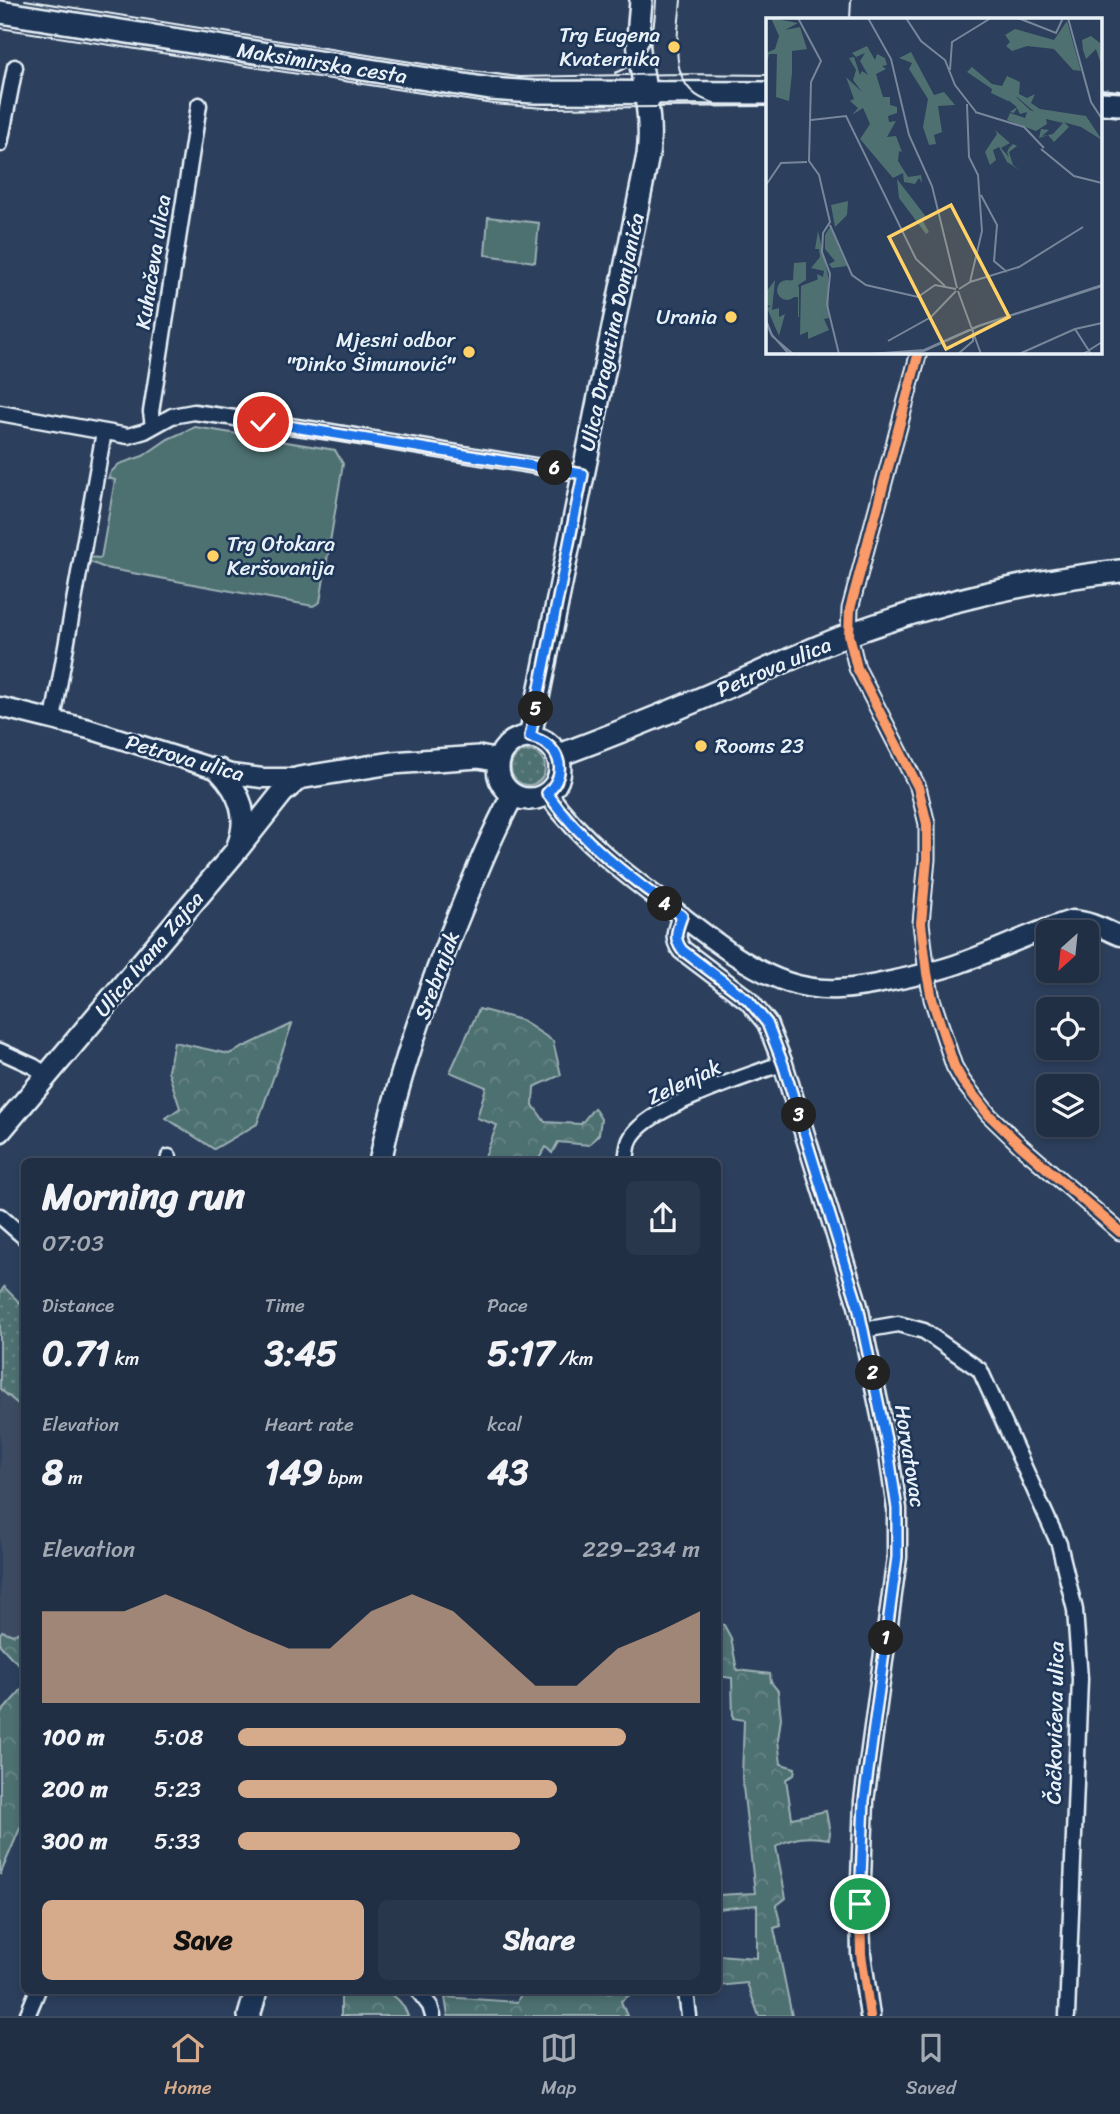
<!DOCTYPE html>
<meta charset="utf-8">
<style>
body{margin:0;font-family:Sriracha,sans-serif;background:#29374c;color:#f1f3f6;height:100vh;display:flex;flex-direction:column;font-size:26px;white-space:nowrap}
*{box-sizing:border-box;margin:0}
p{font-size:23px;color:#a2a9b3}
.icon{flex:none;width:38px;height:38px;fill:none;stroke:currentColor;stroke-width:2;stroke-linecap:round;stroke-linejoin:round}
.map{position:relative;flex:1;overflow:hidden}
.sheet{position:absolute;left:21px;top:1158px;width:700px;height:836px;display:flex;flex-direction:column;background:#212f45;border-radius:10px;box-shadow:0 4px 10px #0003,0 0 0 2px #3e4a5e}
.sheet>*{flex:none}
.needle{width:46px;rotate:207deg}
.fabs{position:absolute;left:1036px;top:920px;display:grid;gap:14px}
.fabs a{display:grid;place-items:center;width:63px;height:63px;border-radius:10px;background:#212f45;box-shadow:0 4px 10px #0003,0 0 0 2px #3e4a5e;font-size:35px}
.pin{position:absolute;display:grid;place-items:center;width:60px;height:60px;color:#fff;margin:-30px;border:4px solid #fff;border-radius:50%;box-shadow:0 2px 7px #0007}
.km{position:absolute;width:35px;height:35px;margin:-18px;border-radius:50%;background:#222;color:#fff;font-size:19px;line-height:35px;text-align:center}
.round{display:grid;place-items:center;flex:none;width:74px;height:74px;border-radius:10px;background:#29374c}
.summary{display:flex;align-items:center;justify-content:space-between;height:119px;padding:0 21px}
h1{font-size:38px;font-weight:800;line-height:52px}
.metrics{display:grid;grid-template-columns:repeat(3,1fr);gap:10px;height:119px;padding:7px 21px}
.metrics div{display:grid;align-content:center}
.metrics b{font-size:35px;font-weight:800}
.metrics small{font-size:19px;font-weight:400}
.metrics p{font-size:19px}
.chart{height:196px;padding:14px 21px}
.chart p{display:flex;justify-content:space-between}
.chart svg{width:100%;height:126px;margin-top:7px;fill:#d6ab8b;opacity:.7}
.cta{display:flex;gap:14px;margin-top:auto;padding:14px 21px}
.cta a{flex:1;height:80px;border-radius:10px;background:#d6ab8b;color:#111;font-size:28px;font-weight:800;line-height:80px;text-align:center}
.cta a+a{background:#29374c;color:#f1f3f6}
ul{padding:0 21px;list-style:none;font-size:23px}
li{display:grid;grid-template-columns:112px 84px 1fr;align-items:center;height:52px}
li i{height:18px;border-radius:9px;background:#d6ab8b}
.tabs{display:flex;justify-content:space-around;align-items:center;height:98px;border-top:2px solid #3e4a5e;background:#212f45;font-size:19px;color:#a2a9b3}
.tabs a{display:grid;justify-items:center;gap:4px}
.tabs .selected{color:#d6ab8b}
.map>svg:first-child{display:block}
.built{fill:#3e4b62}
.grass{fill:url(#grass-dots);stroke:#9bb0b4;stroke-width:2}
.forest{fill:url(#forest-crowns);stroke:#9bb0b4;stroke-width:2}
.park{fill:#4e7071;stroke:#9bb0b4;stroke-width:2}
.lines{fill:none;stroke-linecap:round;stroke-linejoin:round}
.minor-casing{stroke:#e8f1f8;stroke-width:19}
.tertiary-casing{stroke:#e8f1f8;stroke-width:23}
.secondary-casing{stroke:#e8f1f8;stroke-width:26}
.minor{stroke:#1d3557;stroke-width:14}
.tertiary{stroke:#1d3557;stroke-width:18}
.secondary{stroke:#1d3557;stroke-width:21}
.tram{stroke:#e8f1f8;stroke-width:2}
.cycleway-casing{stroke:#1d3557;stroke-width:15}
.cycleway{stroke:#fa9b69;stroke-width:10}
.route-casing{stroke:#fff;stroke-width:14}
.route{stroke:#1a73e8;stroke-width:9}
.poi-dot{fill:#ffd166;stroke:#1d3557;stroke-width:2.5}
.labels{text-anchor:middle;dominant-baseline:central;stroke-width:5;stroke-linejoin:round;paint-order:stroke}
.poi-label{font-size:21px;fill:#e8f1f8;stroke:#1d3557;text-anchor:end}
.street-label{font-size:21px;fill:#e8f1f8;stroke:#1d3557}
.inset-road{fill:none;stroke:#77869a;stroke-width:2}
.view{fill:#ffd166;fill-opacity:0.15;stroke:#ffd166;stroke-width:3.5}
.inset-edge{fill:none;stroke:#e8f1f8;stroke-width:3.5}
</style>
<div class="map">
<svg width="1120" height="2016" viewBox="0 0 1120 2016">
<defs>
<pattern id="grass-dots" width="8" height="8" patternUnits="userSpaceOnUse" patternTransform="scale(1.75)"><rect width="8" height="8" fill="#4e7071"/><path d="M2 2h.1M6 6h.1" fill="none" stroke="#688586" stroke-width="1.8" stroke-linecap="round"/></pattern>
<pattern id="forest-crowns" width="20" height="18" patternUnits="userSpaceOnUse" patternTransform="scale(1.75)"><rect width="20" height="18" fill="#4e7071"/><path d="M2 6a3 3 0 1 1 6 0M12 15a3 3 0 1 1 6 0" fill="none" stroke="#688586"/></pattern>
</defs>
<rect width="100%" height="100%" fill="#2c3f5c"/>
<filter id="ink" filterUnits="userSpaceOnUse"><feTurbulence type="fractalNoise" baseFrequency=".0143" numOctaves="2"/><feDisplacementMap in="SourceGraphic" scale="14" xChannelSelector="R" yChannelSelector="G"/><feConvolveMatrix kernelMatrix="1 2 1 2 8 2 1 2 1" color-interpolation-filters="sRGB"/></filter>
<g filter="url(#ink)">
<path class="built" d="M0 1389 24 1409V1640L0 1630Z"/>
<path class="grass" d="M511 768a17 17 0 1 1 34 0a17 17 0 1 1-34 0Z
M4 1287 22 1305 24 1302V1409L0 1389V1293Z"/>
<path class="forest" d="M479 1009 521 1020 553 1041 561 1075 534 1087 533 1105 545 1122 581 1124 594 1108 601 1119 599 1134 589 1145 558 1142 552 1153 546 1147 537 1162H483L497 1125 477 1118 486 1087 450 1072Z
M292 1024 257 1124 214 1149 166 1118 180 1108 168 1071 174 1042 229 1054Z
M718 1623 724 1625 731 1638 737 1670 770 1674 771 1682 778 1691 781 1718 778 1740 781 1764 795 1768 794 1775 786 1779 792 1818 826 1811 830 1833 829 1839C812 1836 791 1836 776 1847L786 1898 776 1906 781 1926 774 1928 792 2016H759L747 1983 718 1986V1955L757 1958V1905L718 1909V1895L755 1893 742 1778 744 1720 733 1718 732 1678 718 1676Z
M2 1631 13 1635 19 1632 24 1633V1668L13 1659 0 1645V1634Z
M24 1687V1819L0 1875V1714Z
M341 1992C370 1991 396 1983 408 2016H341Z
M522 1992H634L621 2001 627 2016H448L445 1997 517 2002Z"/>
<path class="park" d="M488 217 539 223 535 262 485 255Z
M195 427 335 450 343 464 320 602 313 606 105 568 90 562 88 557 101 558 115 480 108 478 111 472 119 464 143 456 168 439Z"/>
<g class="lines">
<g class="minor-casing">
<path id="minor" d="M0 144 15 67
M919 352 850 609 849 635 857 668 918 787 927 824V859L921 923 927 973 932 999 954 1066 963 1082 989 1115 1021 1146 1120 1232
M0 413 128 436 145 431 172 416 194 412 331 432 583 474
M153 426 151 412 199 105
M53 720 104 432
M0 1051 33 1066 47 1075
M168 1162 169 1157
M626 1162C627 1155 627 1147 630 1140 643 1109 737 1080 769 1068L783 1064
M0 1216 24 1237
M864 1330 898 1324 924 1331 980 1370 1059 1544 1075 1610 1080 1679 1067 2016
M419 1992 430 2006 433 2016
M686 1992 689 2016
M27 2016 37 1992"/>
</g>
<g class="tertiary-casing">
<path id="tertiary" d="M0 707 89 729 231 774 262 778H299
M547 793C581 841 628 876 675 911 709 937 746 968 787 982 822 994 856 989 891 981 915 976 940 971 963 962 1000 949 1035 931 1072 920 1090 921 1104 929 1120 936
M682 916C677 930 673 938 682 950L748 1000 767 1023 783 1064 858 1306 888 1449 897 1509V1557L864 1801 860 1904 861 1954 870 2016"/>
</g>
<g class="secondary-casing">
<path id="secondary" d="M0 12 490 89 534 92 768 93
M1101 103 1120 104
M530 737 648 155C653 119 643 86 639 50 637 34 640 17 641 0
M498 768a31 31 0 1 1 62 0a31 31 0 1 1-62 0Z
M557 756C605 738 653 719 700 699 759 674 816 645 876 625 954 598 1038 580 1120 571
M219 770C240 792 250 816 238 846
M0 1131 236 851 282 793 299 778 392 763 479 757 499 761
M380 1162C396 1083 423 1007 452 932 471 886 489 839 513 795
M249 2016 256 1992"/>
</g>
<use href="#minor" class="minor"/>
<use href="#tertiary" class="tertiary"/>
<use href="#secondary" class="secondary"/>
<path class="tram" d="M25 0 449 68 519 77 681 74 768 75
M681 0C678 37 665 91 714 103
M850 19 851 0
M0 28 493 104 544 108 768 106
M615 73C651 59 654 35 656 0
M1101 89 1120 91
M1101 115 1120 117"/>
<g class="cycleway-casing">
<path id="cycleway" d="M919 352 850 609 849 635 857 668 918 787 927 824V859L921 923 927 973 932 999 954 1066 963 1082 989 1115 1021 1146 1120 1232
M682 916C677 930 673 938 682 950L748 1000 767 1023 783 1064 858 1306 888 1449 897 1509V1557L864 1801 860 1904 861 1954 870 2016"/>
</g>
<use href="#cycleway" class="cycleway"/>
</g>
</g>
<g class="lines" filter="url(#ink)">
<g class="route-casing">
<path id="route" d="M263 422 583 474 530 737C559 743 570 772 547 793 583 844 633 880 682 916 677 930 673 938 682 950L748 1000 767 1023 783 1064 858 1306 888 1449 897 1509V1557L864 1801 860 1904"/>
</g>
<use href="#route" class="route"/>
</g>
<g class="poi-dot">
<circle cx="674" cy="47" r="7"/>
<circle cx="731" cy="317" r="7"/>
<circle cx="469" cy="352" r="7"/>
<circle cx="213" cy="556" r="7"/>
<circle cx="701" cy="746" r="7"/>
</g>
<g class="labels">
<g class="poi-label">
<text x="660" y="35">Trg Eugena<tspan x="660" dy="24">Kvaternika</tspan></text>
<text x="717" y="317">Urania</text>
<text x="455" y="340">Mjesni odbor<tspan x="455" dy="24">"Dinko Šimunović"</tspan></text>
<text x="227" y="544" text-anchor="start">Trg Otokara<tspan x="227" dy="24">Keršovanija</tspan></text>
<text x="715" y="746" text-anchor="start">Rooms 23</text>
</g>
<g class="street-label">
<text transform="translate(322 63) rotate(9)">Maksimirska cesta</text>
<text transform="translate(153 262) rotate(-81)">Kuhačeva ulica</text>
<text transform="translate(612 332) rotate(-78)">Ulica Dragutina Domjanića</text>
<text transform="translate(774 667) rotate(-23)">Petrova ulica</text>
<text transform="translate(185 758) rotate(16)">Petrova ulica</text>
<text transform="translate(149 954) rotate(-50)">Ulica Ivana Zajca</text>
<text transform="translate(437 975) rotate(-70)">Srebrnjak</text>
<text transform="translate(684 1082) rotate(-25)">Zelenjak</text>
<text transform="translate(910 1456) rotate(81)">Horvatovac</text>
<text transform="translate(1055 1723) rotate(-89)">Čačkovićeva ulica</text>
</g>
</g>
<g transform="translate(766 18)">
<rect width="336" height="336" fill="#2c3f5c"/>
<path d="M250 79 264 92 298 104 303 109 288 124 282 117 273 120 275 111 283 112 276 118 287 116 297 105 280 101 281 106 270 113 241 102 244 95 259 100 261 94 254 96 251 90 248 95 244 94 251 89 242 82ZM229 112 244 125 235 130 243 139 241 134 243 130 247 126 251 128 243 134 247 147 255 153 241 144 233 129 227 132 230 142 224 147 219 134 231 116ZM64 209 81 248 66 250 63 246 69 243 59 231V217Z" fill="#4e7071"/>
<path d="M5 0 32 5 19 12 34 9 41 31 26 33V55L11 49V36H3L0 50V35L9 31 13 18ZM301 3 315 53 307 52 288 31 261 28 246 33 240 28 244 24 239 17 249 11 288 22ZM325 18 334 25 336 49 330 31 320 41 317 32 316 22ZM101 28 109 42 111 36 119 40 121 47 116 48 120 51 110 56 117 79H124V87L131 89V95L122 98 123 104 130 103 121 119 130 118 136 134 133 133 132 143 142 159 155 157 156 165 153 160 149 166 138 164 137 155 127 160 94 121 104 106 97 90 86 97 92 90 84 83 88 81 80 59 96 74 87 62 90 52 83 40 88 39 94 57 96 53 102 57 94 43 99 35 90 39 86 35ZM145 34 168 77 178 74 189 87 172 88 176 114 168 117 170 126 163 127 157 109 162 81 143 51 146 45 133 40ZM206 49 226 66 236 68 241 58 254 64 253 76 261 80 269 76 265 85 274 91 320 98 336 122 315 109 272 97 251 79 242 83 225 75 226 71 201 54ZM131 161 161 200 157 203 163 214 160 216 133 180ZM52 213 62 257 63 300 58 301 63 312 42 321V313L57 300 51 256 57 259 58 253 45 250 54 239 53 231H49ZM40 244V262L32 267 33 270V299H32V279H20L13 265 27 262 28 245ZM9 262 6 292 13 290V299L19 296 13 318 1 290 5 288 0 287V274Z" fill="#4e7071"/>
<path d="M82 183 81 197 69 209 65 187ZM53 261 58 307 34 317 35 268ZM11 272a10 10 0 1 1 20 0a10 10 0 1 1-20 0Z" fill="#4e7071"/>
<path d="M26 33V55L23 83 10 79 11 35Z" fill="#4e7071"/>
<path class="inset-road" d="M32 0 55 43 45 64 43 143 53 157 64 204 57 215 56 234 64 256 61 287 73 336M102 0 125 41 143 117 166 168 191 270M140 0 155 23 179 42 189 67 210 94M252 0 290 15 297 0M302 0 325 84 336 101M184 52 186 24 225 0M209 94 258 109 278 130M45 102 80 98 150 241 179 268M275 131 308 158 336 165M0 167 15 145 41 144M215 177 231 207 228 243 241 254M64 207 86 257 100 267 152 279 169 267 190 271M204 264 253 249 317 209M193 271 204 264 216 213 212 157 203 139 201 86M192 273 215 336M0 302 6 317 23 336M0 304 6 318 27 336M309 311 325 336M122 323 165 299 190 273M103 336 158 332 212 308 336 267M122 336 158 333 213 308 336 268M192 336 207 323V312M253 336 309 311 336 305M317 336 336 324"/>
<path class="view" d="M185 187 243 299 180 331 123 219Z"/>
<rect width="336" height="336" class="inset-edge"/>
</g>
</svg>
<div class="fabs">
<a><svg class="needle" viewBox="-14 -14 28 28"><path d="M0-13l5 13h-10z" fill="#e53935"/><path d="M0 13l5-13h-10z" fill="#a2a9b3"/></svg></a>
<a><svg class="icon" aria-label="locate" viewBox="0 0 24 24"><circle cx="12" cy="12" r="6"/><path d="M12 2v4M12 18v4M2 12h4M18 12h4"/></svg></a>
<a><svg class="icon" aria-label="layers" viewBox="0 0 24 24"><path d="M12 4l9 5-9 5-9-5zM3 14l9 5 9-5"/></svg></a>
</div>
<div class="pin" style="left:860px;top:1904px;background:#1e9e55"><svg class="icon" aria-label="arrive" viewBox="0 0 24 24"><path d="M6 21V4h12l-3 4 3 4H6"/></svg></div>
<div class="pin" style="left:263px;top:422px;background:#d93025"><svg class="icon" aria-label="check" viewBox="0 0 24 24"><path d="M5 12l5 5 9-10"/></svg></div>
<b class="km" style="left:886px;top:1638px">1</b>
<b class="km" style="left:873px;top:1373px">2</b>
<b class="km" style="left:799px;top:1115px">3</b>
<b class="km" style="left:665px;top:904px">4</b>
<b class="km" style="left:536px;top:709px">5</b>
<b class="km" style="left:555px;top:468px">6</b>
<section class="sheet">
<div class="summary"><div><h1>Morning run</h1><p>07:03</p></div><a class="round"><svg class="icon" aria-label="share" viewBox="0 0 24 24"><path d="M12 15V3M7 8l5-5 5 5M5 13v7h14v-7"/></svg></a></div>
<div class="metrics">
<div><p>Distance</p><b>0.71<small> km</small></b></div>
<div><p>Time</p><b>3:45</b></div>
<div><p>Pace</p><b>5:17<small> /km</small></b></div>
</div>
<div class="metrics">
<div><p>Elevation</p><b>8<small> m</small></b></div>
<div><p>Heart rate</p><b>149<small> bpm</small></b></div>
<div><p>kcal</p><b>43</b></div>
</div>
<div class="chart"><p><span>Elevation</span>229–234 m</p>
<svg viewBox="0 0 160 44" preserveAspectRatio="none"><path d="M0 44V12L10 12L20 12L30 6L40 12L50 19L60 25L70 25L80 12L90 6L100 12L110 25L120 38L130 38L140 25L150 19L160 12V44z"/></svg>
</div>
<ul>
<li><b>100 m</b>5:08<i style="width:84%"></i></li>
<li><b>200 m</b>5:23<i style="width:69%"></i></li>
<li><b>300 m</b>5:33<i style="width:61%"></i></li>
</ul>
<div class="cta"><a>Save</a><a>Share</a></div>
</section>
</div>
<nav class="tabs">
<a class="selected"><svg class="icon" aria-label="home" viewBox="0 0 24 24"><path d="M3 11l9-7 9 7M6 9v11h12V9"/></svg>Home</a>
<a><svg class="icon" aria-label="map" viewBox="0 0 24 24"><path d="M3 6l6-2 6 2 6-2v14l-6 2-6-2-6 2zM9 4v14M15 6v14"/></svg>Map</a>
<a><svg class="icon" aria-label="saved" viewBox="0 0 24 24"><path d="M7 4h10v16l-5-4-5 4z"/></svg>Saved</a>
</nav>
